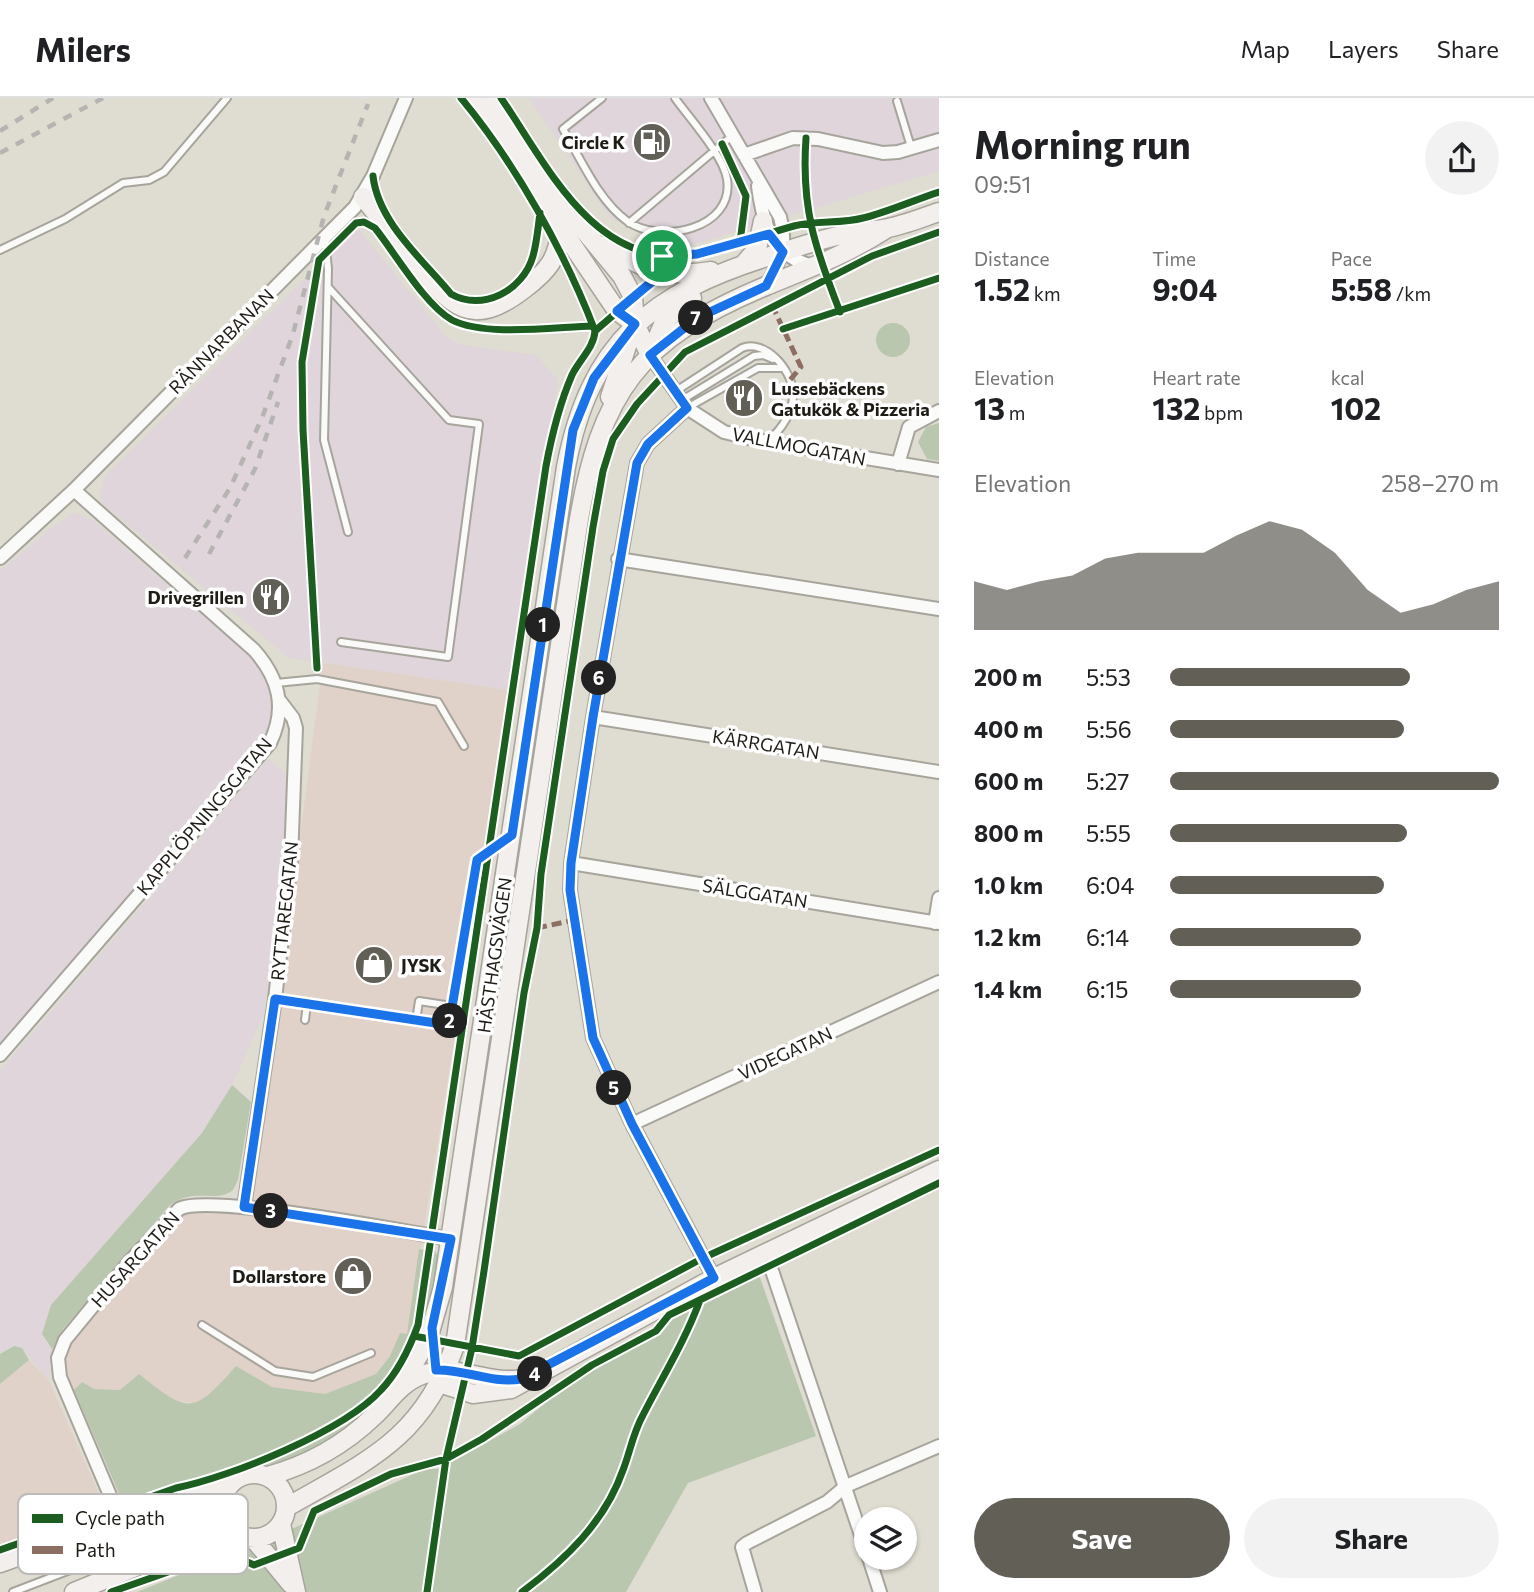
<!DOCTYPE html>
<meta charset="utf-8">
<style>
body{margin:0;font-family:Commissioner,sans-serif;background:#f2f2f2;color:#202124;height:100vh;display:flex;flex-direction:column;font-size:26px;white-space:nowrap}
*{box-sizing:border-box;margin:0}
p{font-size:23px;color:#757577}
.icon{flex:none;width:38px;height:38px;fill:none;stroke:currentColor;stroke-width:2;stroke-linecap:round;stroke-linejoin:round}
.map{position:relative;flex:1;overflow:hidden}
.panel{display:flex;flex-direction:column;background:#fff;width:595px}
.panel>*{flex:none}
.fabs{position:absolute;left:854px;top:1409px;display:grid;gap:14px}
.fabs a{display:grid;place-items:center;width:63px;height:63px;border-radius:50%;background:#fff;box-shadow:0 2px 5px #0004;font-size:35px}
.pin{position:absolute;display:grid;place-items:center;width:60px;height:60px;color:#fff;margin:-30px;border:4px solid #fff;border-radius:50%;box-shadow:0 2px 7px #0007}
.km{position:absolute;width:35px;height:35px;margin:-18px;border-radius:50%;background:#222;color:#fff;font-size:19px;line-height:35px;text-align:center}
.round{display:grid;place-items:center;flex:none;width:74px;height:74px;border-radius:37px;background:#f2f2f2}
.summary{display:flex;align-items:center;justify-content:space-between;height:119px;padding:0 35px}
h1{font-size:38px;font-weight:700;line-height:52px}
.metrics{display:grid;grid-template-columns:repeat(3,1fr);gap:10px;height:119px;padding:7px 35px}
.metrics div{display:grid;align-content:center}
.metrics b{font-size:30px;font-weight:700}
.metrics small{font-size:19px;font-weight:400}
.metrics p{font-size:19px}
.chart{height:196px;padding:14px 35px}
.chart p{display:flex;justify-content:space-between}
.chart svg{width:100%;height:126px;margin-top:7px;fill:#625f57;opacity:.7}
.primary-button{display:flex;gap:14px;margin-top:auto;padding:14px 35px}
.primary-button a{flex:1;height:80px;border-radius:42px;background:#625f57;color:#fff;font-size:28px;font-weight:700;line-height:80px;text-align:center}
.primary-button a+a{background:#f2f2f2;color:#202124}
ul{padding:0 35px;list-style:none;font-size:23px}
li{display:grid;grid-template-columns:112px 84px 1fr;align-items:center;height:52px}
li i{height:18px;border-radius:9px;background:#625f57}
header{display:flex;align-items:center;gap:42px;box-sizing:border-box;height:98px;padding:0 35px;background:#fff;border-bottom:2px solid #e0e0e0}
header strong{font-size:33px}
nav{display:flex;gap:38px;margin-inline-start:auto;font-size:24px}
main{display:flex;flex:1;min-height:0}
.map>svg:first-child{display:block}
.commercial{fill:#e0d1c9}
.industrial{fill:#dfd5da}
.green{fill:#bac7af}
.lines{fill:none;stroke-linecap:round;stroke-linejoin:round}
.lane-casing{stroke:#a7a49c;stroke-width:10}
.street-casing{stroke:#a7a49c;stroke-width:16}
.secondary-casing{stroke:#a7a49c;stroke-width:21}
.lane{stroke:#fafaf8;stroke-width:6}
.street{stroke:#fafaf8;stroke-width:12}
.secondary{stroke:#f3efec;stroke-width:18}
.rail{stroke:#b5b4b2;stroke-width:4.5;stroke-dasharray:9 9;stroke-linecap:butt}
.quiet{stroke:#8d6e63;stroke-width:5;stroke-dasharray:10 5;stroke-linecap:butt}
.cycleway-casing{stroke:#fff;stroke-width:11}
.cycleway{stroke:#1b5e20;stroke-width:7}
.route-casing{stroke:#fff;stroke-width:14}
.route{stroke:#1a73e8;stroke-width:9}
.labels{text-anchor:middle;dominant-baseline:central;stroke-width:7;stroke-linejoin:round;paint-order:stroke}
.poi-label{font-size:18px;font-weight:bold;fill:#1e1c15;stroke:#fff;text-anchor:end}
.street-label{font-size:18px;fill:#1e1c15;stroke:#fff}
.key{fill:#fff;stroke:#bcbbb9;stroke-width:2}
.key-label{font-size:19px;fill:#1e1c15}
</style>
<header>
<strong>Milers</strong>
<nav><a>Map</a><a>Layers</a><a>Share</a></nav>
</header>
<main>
<div class="map">
<svg width="939" height="1494" viewBox="0 0 939 1494">
<rect width="100%" height="100%" fill="#dfdcd1"/>
<path class="commercial" d="M323 565 510 592 407 1236 376 1276 325 1296 272 1289 236 1268 208 1300 197 1305 173 1303 139 1276 120 1292 94 1291 85 1287 74 1292 66 1271V1257L72 1241 180 1117 195 1112 250 1118Z
M29 1262 49 1283 98 1394 87 1417 78 1421 80 1428 0 1456V1286Z"/>
<path class="industrial" d="M529 0H939V73L685 149 611 121Z
M357 129 447 240 461 247 536 257 558 282 510 592 289 560 103 406 100 396 106 377Z
M74 415 93 422 259 566 268 578 276 607 272 625 262 642 0 946V473L54 428Z
M268 661 288 677 285 763 264 915 228 996 202 1035 51 1207 44 1242 52 1251 49 1283 22 1250H7L0 1256V973Z"/>
<path class="green" d="M876 242a17 17 0 1 1 34 0a17 17 0 1 1-34 0Z
M939 325V363L927 361 918 344 926 329Z
M232 987 251 1004 238 1082 233 1092C216 1106 194 1088 169 1108L63 1231 52 1251 42 1236 51 1207 202 1035Z
M419 1151 435 1153 440 1162C428 1248 378 1331 292 1360 255 1373 216 1375 178 1385 159 1389 141 1400 124 1407L74 1292 82 1284 94 1291 120 1292 139 1276C189 1316 193 1317 236 1268L272 1289 325 1296 376 1276 390 1258 400 1235 407 1236Z
M759 1177 816 1338 688 1385 626 1494H137L285 1434 425 1371H439L520 1326 610 1251Z
M14 1248 22 1250 29 1262 0 1286V1256Z"/>
<g class="lines">
<g class="lane-casing">
<path id="lane" d="M602 0 563 31C581 61 598 102 627 123 660 147 735 131 727 81 723 57 690 21 675 0
M897 3 911 49
M629 125 733 37
M325 141 328 171 324 342 348 434
M0 152 65 121 123 85 149 82 164 74 227 0
M328 189 449 322 479 326 448 559 341 544
M676 293 742 250C765 241 792 271 793 295 794 313 782 331 768 343
M682 302 754 258 763 257 773 261
M687 310 758 270H781
M276 585 317 581 438 604 464 648
M275 901 449 927 452 908 419 903 416 923
M452 908 477 763 507 740
M305 922 307 906
M202 1227 275 1273 313 1279 371 1255
M153 1441 191 1439
M13 1494 151 1441 223 1401"/>
</g>
<g class="street-casing">
<path id="street" d="M711 0 780 119C788 145 780 165 766 188
M744 57 793 40 818 41 883 55 898 54 939 42
M758 88C763 126 771 159 814 168
M650 257 687 310 724 334 757 342 939 372
M687 310 648 346 637 365 593 619 571 765 570 792 593 940 632 1026 714 1180
M898 366 909 329 939 313
M0 460 74 392 355 109 373 78 406 0
M618 461 939 511
M593 619 939 674
M571 765 939 825
M935 825 939 800
M0 957 270 645C287 610 279 580 254 552L74 392
M632 1026 939 884
M244 1109 275 901 291 762 296 630 293 620 280 603
M766 1155 866 1452
M120 1421 60 1279 58 1260 65 1242 130 1163 179 1111C208 1095 406 1134 451 1141
M869 1460 880 1494
M755 1494 742 1449 747 1445 827 1404 846 1388 939 1348"/>
</g>
<g class="secondary-casing">
<path id="secondary" d="M473 0 617 213 635 226
M490 0 559 102 622 178 633 199 635 226 650 257
M363 99C381 121 398 143 416 165 452 210 472 231 524 191 548 173 559 160 560 130
M606 147C642 172 667 180 711 173
M744 166 757 151 763 123
M650 257 665 222 692 200
M610 299 631 236
M439 1285 473 1296 511 1291 714 1180 939 1072
M401 1288 428 1241 443 1189 566 369C590 244 651 195 770 158 795 150 820 141 846 136 858 133 871 133 883 131 902 128 921 120 939 114
M222 1408a32 32 0 1 1 64 0a32 32 0 1 1-64 0Z
M268 1378C308 1367 345 1346 374 1318 390 1303 400 1285 422 1277 455 1264 487 1287 521 1281
M287 1409C367 1363 423 1341 455 1247L578 427C600 293 639 241 766 188 807 171 848 156 886 131
M281 1426 296 1494
M253 1440 291 1486
M0 1465 236 1381
M74 1494 212 1438 238 1435"/>
</g>
<use href="#lane" class="lane"/>
<use href="#street" class="street"/>
<use href="#secondary" class="secondary"/>
<path class="rail" d="M0 33 53 0
M0 55 103 0
M209 456 255 371 278 304
M185 460 230 390 262 320 293 236 324 118 368 6"/>
<path class="quiet" d="M772 207 801 269 790 282
M537 830 574 822"/>
<g class="cycleway-casing">
<path id="cycleway" d="M501 0C547 67 594 170 691 157 726 152 760 137 794 128 816 122 841 126 863 120 888 114 914 102 939 94
M806 40C801 110 815 150 840 214
M722 46 746 98 740 144
M373 78C378 124 422 161 451 196 482 214 523 193 533 158 537 144 538 129 540 115
M783 231 939 180
M595 233 654 182 662 158
M317 570 303 332 302 264 319 162 356 125 364 124 375 130C395 155 425 207 452 222 485 239 555 229 593 228
M414 1238 519 1258 703 1160 939 1052
M0 1452 176 1390C231 1379 344 1333 381 1292 398 1274 410 1249 418 1227L546 368C552 336 559 307 572 277 579 262 594 250 595 233 565 154 515 65 461 0
M111 1494 225 1454 254 1467 299 1450 314 1413 391 1376 446 1361 482 1341 592 1267 656 1233 669 1217 939 1085
M427 1494 446 1361 472 1250 484 1173 524 895 537 830 541 776 593 429 603 373 613 341 637 306 685 254 872 158 939 134
M522 1494C565 1462 605 1424 623 1372 630 1354 633 1335 643 1317 663 1278 685 1243 700 1202"/>
</g>
<use href="#cycleway" class="cycleway"/>
</g>
<g class="lines">
<g class="route-casing">
<path id="route" d="M769 136 783 154 766 188 697 220 650 257 687 310 648 346 637 365 593 619 571 765 570 792 593 940 632 1026 714 1180 521 1281C491 1286 465 1271 436 1272L432 1230 451 1141 244 1109 275 901 449 927 477 762 512 737 573 332 594 280 635 226 617 213 654 182 662 158 697 156Z"/>
</g>
<use href="#route" class="route"/>
</g>
<defs>
<g id="fuel-disc" transform="scale(2.0125)"><circle r="9.5" fill="#625f57" stroke="#fff"/><path d="M-5.5-6h7V0h2V4h1.3V-2.5L3-4.5l.8-.8L6-3V5H2.5V1h-1V6h-7ZM-4.2-4.7v3.2H.2V-4.7Z" fill="#fff"/></g>
<g id="restaurant-disc" transform="scale(2.0125)"><circle r="9.5" fill="#625f57" stroke="#fff"/><path d="M-5-6h1v4h1v-4h1v4h1v-4h1v5L-1.5 .5V6h-2V.5L-5-1ZM5-6V6H3V1.5H1.5Q1.5-4 5-6Z" fill="#fff"/></g>
<g id="shop-disc" transform="scale(2.0125)"><circle r="9.5" fill="#625f57" stroke="#fff"/><path d="M-5-2.5h2.3a2.7 3.5 0 0 1 5.4 0H5L5.5 6h-11ZM-1.5-2.5h3a1.5 2.3 0 0 0-3 0Z" fill="#fff"/></g>
</defs>
<g fill-rule="evenodd">
<use href="#fuel-disc" x="652" y="44"/>
<use href="#restaurant-disc" x="744" y="300"/>
<use href="#restaurant-disc" x="271" y="499"/>
<use href="#shop-disc" x="374" y="867"/>
<use href="#shop-disc" x="353" y="1178"/>
</g>
<g class="labels">
<g class="poi-label">
<text x="625" y="44">Circle K</text>
<text x="771" y="290" text-anchor="start">Lussebäckens<tspan x="771" dy="21">Gatukök &amp; Pizzeria</tspan></text>
<text x="244" y="499">Drivegrillen</text>
<text x="401" y="867" text-anchor="start">JYSK</text>
<text x="326" y="1178">Dollarstore</text>
</g>
<g class="street-label">
<text transform="translate(221 243) rotate(-45)">RÄNNARBANAN</text>
<text transform="translate(799 348) rotate(11)">VALLMOGATAN</text>
<text transform="translate(766 646) rotate(9)">KÄRRGATAN</text>
<text transform="translate(204 718) rotate(-50)">KAPPLÖPNINGSGATAN</text>
<text transform="translate(755 795) rotate(9)">SÄLGGATAN</text>
<text transform="translate(284 813) rotate(-84)">RYTTAREGATAN</text>
<text transform="translate(494 857) rotate(-82)">HÄSTHAGSVÄGEN</text>
<text transform="translate(785 955) rotate(-25)">VIDEGATAN</text>
<text transform="translate(135 1161) rotate(-48)">HUSARGATAN</text>
</g>
</g>
<rect x="18" y="1396" width="230" height="80" rx="10" class="key"/>
<rect x="32" y="1416" width="31" height="9" fill="#1b5e20"/>
<rect x="32" y="1448" width="31" height="8" fill="#8d6e63"/>
<g class="key-label">
<text x="75" y="1427">Cycle path</text>
<text x="75" y="1459">Path</text>
</g>
</svg>
<div class="fabs">
<a><svg class="icon" aria-label="layers" viewBox="0 0 24 24"><path d="M12 4l9 5-9 5-9-5zM3 14l9 5 9-5"/></svg></a>
</div>
<div class="pin" style="left:662px;top:158px;background:#1e9e55"><svg class="icon" aria-label="arrive" viewBox="0 0 24 24"><path d="M6 21V4h12l-3 4 3 4H6"/></svg></div>
<b class="km" style="left:543px;top:527px">1</b>
<b class="km" style="left:450px;top:923px">2</b>
<b class="km" style="left:271px;top:1113px">3</b>
<b class="km" style="left:535px;top:1276px">4</b>
<b class="km" style="left:614px;top:990px">5</b>
<b class="km" style="left:599px;top:580px">6</b>
<b class="km" style="left:696px;top:220px">7</b>
</div>
<section class="panel">
<div class="summary"><div><h1>Morning run</h1><p>09:51</p></div><a class="round"><svg class="icon" aria-label="share" viewBox="0 0 24 24"><path d="M12 15V3M7 8l5-5 5 5M5 13v7h14v-7"/></svg></a></div>
<div class="metrics">
<div><p>Distance</p><b>1.52<small> km</small></b></div>
<div><p>Time</p><b>9:04</b></div>
<div><p>Pace</p><b>5:58<small> /km</small></b></div>
</div>
<div class="metrics">
<div><p>Elevation</p><b>13<small> m</small></b></div>
<div><p>Heart rate</p><b>132<small> bpm</small></b></div>
<div><p>kcal</p><b>102</b></div>
</div>
<div class="chart"><p><span>Elevation</span>258–270 m</p>
<svg viewBox="0 0 160 44" preserveAspectRatio="none"><path d="M0 44V27L10 30L20 27L30 25L40 19L50 17L60 17L70 17L80 11L90 6L100 9L110 17L120 30L130 38L140 35L150 30L160 27V44z"/></svg>
</div>
<ul>
<li><b>200 m</b>5:53<i style="width:73%"></i></li>
<li><b>400 m</b>5:56<i style="width:71%"></i></li>
<li><b>600 m</b>5:27<i style="width:100%"></i></li>
<li><b>800 m</b>5:55<i style="width:72%"></i></li>
<li><b>1.0 km</b>6:04<i style="width:65%"></i></li>
<li><b>1.2 km</b>6:14<i style="width:58%"></i></li>
<li><b>1.4 km</b>6:15<i style="width:58%"></i></li>
</ul>
<div class="primary-button"><a>Save</a><a>Share</a></div>
</section>
</main>
